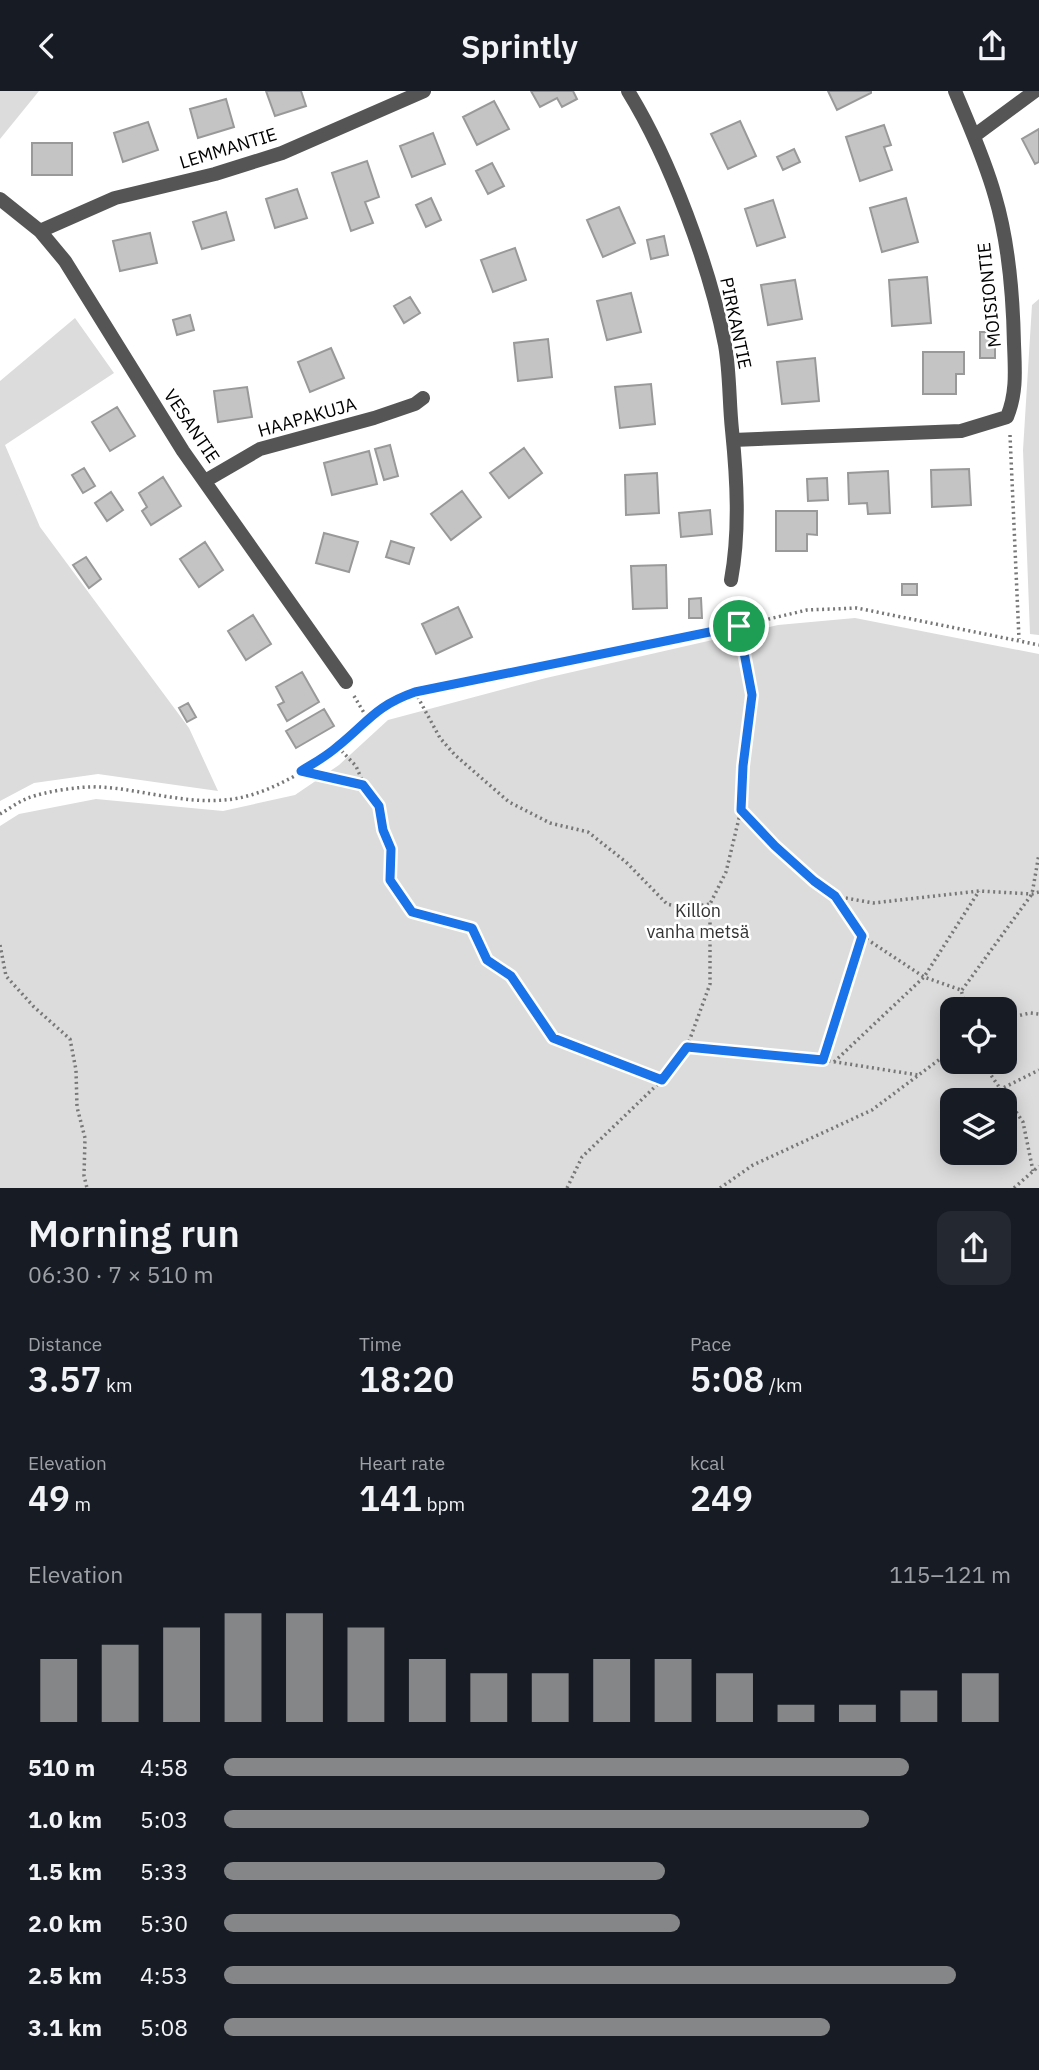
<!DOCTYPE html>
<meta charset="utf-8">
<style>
body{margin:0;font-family:"IBM Plex Sans",sans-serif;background:#242831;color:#f1f3f6;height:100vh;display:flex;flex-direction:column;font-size:26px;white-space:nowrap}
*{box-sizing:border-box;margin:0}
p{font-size:23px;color:#9ea1a6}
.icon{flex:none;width:38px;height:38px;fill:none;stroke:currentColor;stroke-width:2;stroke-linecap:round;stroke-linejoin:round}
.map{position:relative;height:1097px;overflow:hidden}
.side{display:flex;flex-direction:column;background:#171b24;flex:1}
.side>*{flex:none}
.buttons{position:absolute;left:940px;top:906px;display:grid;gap:14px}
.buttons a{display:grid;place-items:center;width:77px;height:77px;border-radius:14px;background:#171b24;box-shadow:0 4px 18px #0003;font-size:35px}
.pin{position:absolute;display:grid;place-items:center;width:60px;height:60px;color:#fff;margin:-30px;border:4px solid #fff;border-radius:50%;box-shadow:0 2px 7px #0007}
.round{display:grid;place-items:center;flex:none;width:74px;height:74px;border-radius:14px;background:#242831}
.overview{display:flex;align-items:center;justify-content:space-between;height:119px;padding:0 28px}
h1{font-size:38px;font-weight:600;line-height:52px}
.metrics{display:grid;grid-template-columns:repeat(3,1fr);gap:10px;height:119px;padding:7px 28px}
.metrics div{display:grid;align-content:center}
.metrics b{font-size:35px;font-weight:600}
.metrics small{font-size:19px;font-weight:400}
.metrics p{font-size:19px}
.chart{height:196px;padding:14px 28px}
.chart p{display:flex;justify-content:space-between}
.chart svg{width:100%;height:126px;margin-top:7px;stroke:#858687;stroke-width:6}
ul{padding:0 28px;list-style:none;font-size:23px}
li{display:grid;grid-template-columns:112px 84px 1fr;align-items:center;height:52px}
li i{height:18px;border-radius:9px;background:#858687}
header{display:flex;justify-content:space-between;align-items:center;height:91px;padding:0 28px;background:#171b24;font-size:32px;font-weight:600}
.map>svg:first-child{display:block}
.green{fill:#dcdcdc;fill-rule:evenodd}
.building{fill:#c4c4c4;stroke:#999;stroke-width:2}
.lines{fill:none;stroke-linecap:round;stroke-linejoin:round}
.path{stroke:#777;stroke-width:3.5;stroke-dasharray:2 3.5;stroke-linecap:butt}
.street{stroke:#555;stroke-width:14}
.route-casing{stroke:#fff;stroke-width:14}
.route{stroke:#1a73e8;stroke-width:9}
.labels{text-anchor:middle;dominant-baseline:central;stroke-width:5;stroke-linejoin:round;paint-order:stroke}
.street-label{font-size:18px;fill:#000;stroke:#fff}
.park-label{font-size:18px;fill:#333;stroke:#fff}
</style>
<header><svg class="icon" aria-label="back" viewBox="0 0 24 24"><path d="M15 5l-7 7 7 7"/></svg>Sprintly<svg class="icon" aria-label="share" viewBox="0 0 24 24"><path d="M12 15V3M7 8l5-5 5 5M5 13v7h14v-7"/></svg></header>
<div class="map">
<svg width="1039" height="1097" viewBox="0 0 1039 1097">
<rect width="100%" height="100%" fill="#fff"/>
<path class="green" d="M0 0H39L0 48Z
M1039 208V544L1030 543 1023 359 1032 214Z
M75 227 114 282 5 354 40 436 189 637 218 700 98 683 34 692 0 710V290Z
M855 527 1039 563V1097H0V735L19 723 96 708 223 720 295 704 339 674 388 629 546 587 778 534ZM952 919H1004V971H952ZM952 1010H1004V1062H952Z"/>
<path class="building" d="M266 0H301L306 15 275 25Z
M531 0H573L577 8 562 16 557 7 540 16Z
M828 0H871V2L837 19Z
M226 8 234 36 198 47 190 18Z
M494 10 509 38 477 54 463 26Z
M740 30 756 65 728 78 711 43Z
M148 31 158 59 123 71 114 42Z
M884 34 891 54 884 56 892 79 860 90 846 46Z
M1039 38V71L1035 73 1022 48Z
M433 42 445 73 412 86 400 55Z
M32 52H72V84H32Z
M794 58 800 71 783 79 777 66Z
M367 70 379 106 365 111 373 132 351 140 332 82Z
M492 72 504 95 488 103 476 80Z
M297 98 307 127 275 137 266 108Z
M431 107 441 129 426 136 416 114Z
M906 107 918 151 882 161 870 117Z
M773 109 785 146 757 155 745 118Z
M619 116 635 152 603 166 587 129Z
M226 121 234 149 202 158 193 131Z
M150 142 157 172 120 180 113 150Z
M664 145 668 164 651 168 647 149Z
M515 157 526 189 493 201 481 169Z
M927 186 931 232 892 235 889 189Z
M795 189 802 228 768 234 761 194Z
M631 202 641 241 607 249 597 210Z
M410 206 420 222 404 232 394 215Z
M190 224 194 239 177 244 173 229Z
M980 241H995V267H980Z
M548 248 552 286 518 290 514 252Z
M331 257 344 287 310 301 298 271Z
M923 261H964V283H956V303H923Z
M815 267 819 310 782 313 777 271Z
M651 293 655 333 620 337 615 296Z
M247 296 252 326 218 331 214 300Z
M117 316 135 345 110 360 92 331Z
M390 354 398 385 384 389 375 358Z
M524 357 542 382 509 407 490 382Z
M369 360 377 393 332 404 324 372Z
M84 377 95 395 83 402 72 384Z
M969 378 971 414 932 416 931 379Z
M888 380 890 422 868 423 867 412 849 413 848 382Z
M657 382 659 422 626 424 625 384Z
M163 386 181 415 151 434 142 420 147 416 139 402Z
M827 387 828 409 808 410 807 388Z
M462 400 481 426 451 449 431 423Z
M111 401 123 419 107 430 95 412Z
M710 419 712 443 681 446 679 422Z
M776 420H817V444L807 443V460H776Z
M324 442 358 451 349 481 316 472Z
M391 450 414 457 409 473 386 466Z
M205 451 223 479 199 496 180 468Z
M86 466 101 488 89 497 73 474Z
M666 474 667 517 633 518 631 475Z
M902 493H917V504H902Z
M701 507 702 527H689V508Z
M458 516 472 546 436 563 422 533Z
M253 524 271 553 246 569 228 540Z
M302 581 319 611 287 630 278 614 284 611 276 596Z
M188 612 196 626 187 631 179 617Z
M324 618 334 635 296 657 286 640Z"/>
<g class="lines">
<path class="path" d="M1010 344 1019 548
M415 601 440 647 455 664 509 711 550 732 588 741 626 771 667 813 684 817 710 813
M354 605 367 627
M338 656 356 675 364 694 379 715 382 739 391 758 390 788 412 821 472 837 487 869 511 885 553 947 662 989
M301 680 364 694
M741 719 775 755 814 790 835 805 862 845 924 886 961 899 967 919
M0 723C9 718 18 711 28 707 47 700 80 695 101 696 147 699 192 716 239 707 273 700 310 678 338 656 368 632 374 615 415 601L739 535 807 519 857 517 1039 554
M835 805 873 812 979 800 1032 803 1039 801
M0 854 6 885 34 916 70 948 76 979 77 1016 85 1047 84 1085 87 1097
M962 899 1032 803 1039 763
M1004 928 1030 922 1039 923
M687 956 823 969 862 845
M823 969 918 984
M834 971 924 886 979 800
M982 971 1023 1031 1033 1080
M999 999 1039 979
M567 1097 582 1066 662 989 687 956 710 893V813L726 781 741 719 743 675 752 604 734 506
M720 1097 753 1074 872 1019 952 959
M1014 1097 1039 1075"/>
<path class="street" d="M628 0C670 68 710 176 725 254 730 282 729 311 732 339 737 388 740 440 731 489
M974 45 1035 0
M0 108 40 140 65 170 183 360 346 591
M40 140 115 107 215 83 282 62 424 0
M733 349 961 340 1007 326C1017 302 1015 279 1014 253 1013 204 1009 152 995 105 985 69 969 34 955 0
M205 390 260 358 374 327 415 313 423 307"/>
</g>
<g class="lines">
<g class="route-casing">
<path id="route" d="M739 535 752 604 743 675 741 719 775 755 814 790 835 805 862 845 823 969 687 956 662 989 553 947 511 885 487 869 472 837 412 821 390 789 391 758 383 739 379 715 363 694 301 680C314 672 327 665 338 655 368 631 375 615 415 601Z"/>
</g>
<use href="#route" class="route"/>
</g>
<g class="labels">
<g class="street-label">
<text transform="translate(228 57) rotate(-17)">LEMMANTIE</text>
<text transform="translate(989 204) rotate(-96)">MOISIONTIE</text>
<text transform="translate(736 232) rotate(78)">PIRKANTIE</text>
<text transform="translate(307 326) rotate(-16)">HAAPAKUJA</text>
<text transform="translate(192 335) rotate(56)">VESANTIE</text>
</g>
<g class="park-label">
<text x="698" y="819">Killon<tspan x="698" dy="21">vanha metsä</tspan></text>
</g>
</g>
</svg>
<div class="buttons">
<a><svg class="icon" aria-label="locate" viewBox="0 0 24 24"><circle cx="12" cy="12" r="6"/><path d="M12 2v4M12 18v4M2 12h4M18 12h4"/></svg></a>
<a><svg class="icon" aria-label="layers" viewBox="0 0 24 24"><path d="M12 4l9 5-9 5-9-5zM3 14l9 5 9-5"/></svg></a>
</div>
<div class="pin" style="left:739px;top:535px;background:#1e9e55"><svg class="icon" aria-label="arrive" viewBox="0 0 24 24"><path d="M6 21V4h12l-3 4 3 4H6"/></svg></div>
</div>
<section class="side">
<div class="overview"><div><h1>Morning run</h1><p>06:30 · 7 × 510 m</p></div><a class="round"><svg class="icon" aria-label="share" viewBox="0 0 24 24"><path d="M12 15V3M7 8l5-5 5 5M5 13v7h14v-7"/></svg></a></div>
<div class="metrics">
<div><p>Distance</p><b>3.57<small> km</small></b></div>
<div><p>Time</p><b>18:20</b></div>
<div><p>Pace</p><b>5:08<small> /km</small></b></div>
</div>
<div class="metrics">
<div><p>Elevation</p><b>49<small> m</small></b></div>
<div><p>Heart rate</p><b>141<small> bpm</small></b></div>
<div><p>kcal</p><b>249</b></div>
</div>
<div class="chart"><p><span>Elevation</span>115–121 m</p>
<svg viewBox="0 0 160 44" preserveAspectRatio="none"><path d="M5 44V22M15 44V17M25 44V11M35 44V6M45 44V6M55 44V11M65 44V22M75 44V27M85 44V27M95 44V22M105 44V22M115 44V27M125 44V38M135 44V38M145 44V33M155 44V27"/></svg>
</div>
<ul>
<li><b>510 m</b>4:58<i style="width:87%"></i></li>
<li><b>1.0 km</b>5:03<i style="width:82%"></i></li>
<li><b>1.5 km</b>5:33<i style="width:56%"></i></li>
<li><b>2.0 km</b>5:30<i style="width:58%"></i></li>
<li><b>2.5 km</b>4:53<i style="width:93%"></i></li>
<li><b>3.1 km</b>5:08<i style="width:77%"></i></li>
</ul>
</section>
